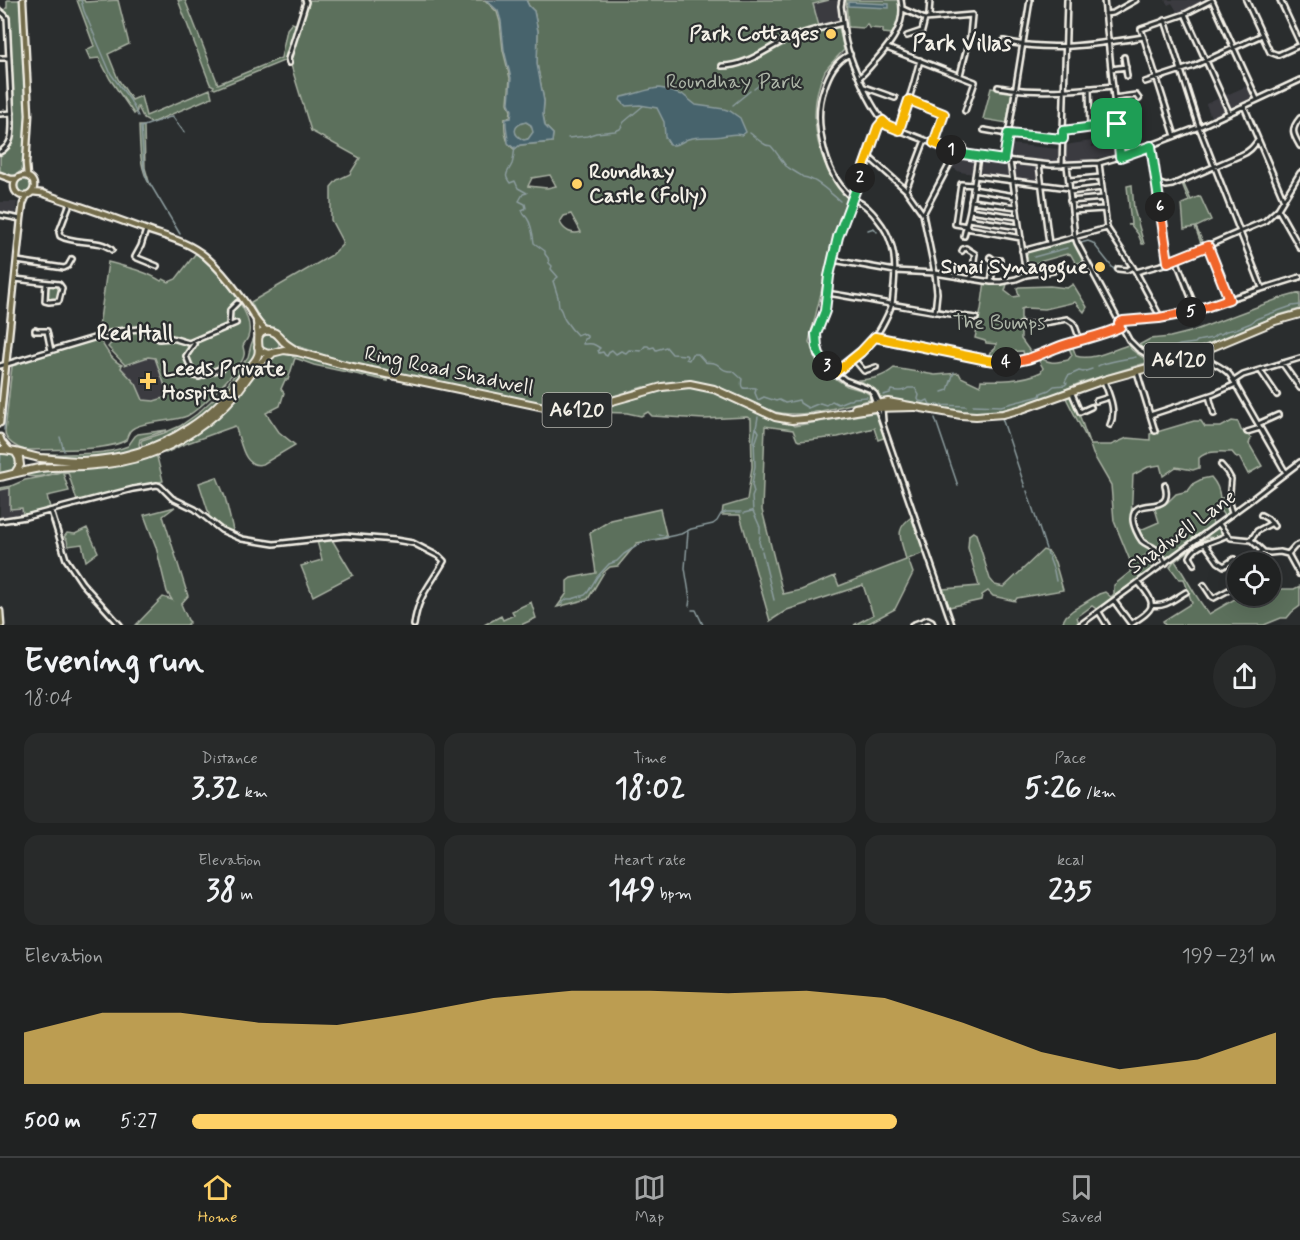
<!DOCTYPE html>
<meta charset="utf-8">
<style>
body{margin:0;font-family:Mynerve,sans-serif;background:#282a2a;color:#f1f3f6;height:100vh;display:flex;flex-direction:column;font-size:22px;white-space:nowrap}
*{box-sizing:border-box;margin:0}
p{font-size:20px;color:#a2a4a5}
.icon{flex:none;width:33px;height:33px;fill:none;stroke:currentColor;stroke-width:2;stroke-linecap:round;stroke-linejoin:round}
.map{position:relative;height:625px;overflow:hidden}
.sheet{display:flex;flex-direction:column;background:#202222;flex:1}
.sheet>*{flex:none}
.tools{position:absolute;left:1227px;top:552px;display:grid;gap:12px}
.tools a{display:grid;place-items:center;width:54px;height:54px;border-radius:50%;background:#202222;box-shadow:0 6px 24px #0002,0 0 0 2px #3d3f40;font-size:30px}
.pin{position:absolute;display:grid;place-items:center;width:51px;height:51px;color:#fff;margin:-26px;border-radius:12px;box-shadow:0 3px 9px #0006}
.km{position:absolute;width:30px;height:30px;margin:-15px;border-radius:50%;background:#222;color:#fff;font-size:16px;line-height:30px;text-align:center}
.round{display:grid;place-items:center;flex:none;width:63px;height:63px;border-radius:32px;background:#282a2a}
.overview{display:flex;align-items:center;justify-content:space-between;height:102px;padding:0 24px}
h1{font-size:33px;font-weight:700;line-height:45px}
.figures{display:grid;grid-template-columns:repeat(3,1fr);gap:9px;height:102px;padding:6px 24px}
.figures div{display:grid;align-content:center;border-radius:15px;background:#282a2a;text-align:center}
.figures b{font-size:30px;font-weight:700}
.figures small{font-size:16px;font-weight:400}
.figures p{font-size:16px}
.chart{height:168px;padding:12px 24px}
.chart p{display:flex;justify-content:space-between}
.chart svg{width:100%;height:108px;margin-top:6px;fill:#ffd166;opacity:.7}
ul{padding:0 24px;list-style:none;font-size:20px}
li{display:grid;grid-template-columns:96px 72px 1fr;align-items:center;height:45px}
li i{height:15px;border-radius:8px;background:#ffd166}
.tabs{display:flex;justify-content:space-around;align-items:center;height:84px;border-top:2px solid #3d3f40;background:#202222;font-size:16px;color:#a2a4a5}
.tabs a{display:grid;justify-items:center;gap:3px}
.tabs .on{color:#ffd166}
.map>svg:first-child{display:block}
.built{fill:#3b3b41}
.green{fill:#5b705b;stroke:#a8b0a2;stroke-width:1.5;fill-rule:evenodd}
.water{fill:#47646c;stroke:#8c9c9e;stroke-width:1.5;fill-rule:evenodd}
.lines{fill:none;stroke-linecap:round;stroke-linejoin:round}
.stream{stroke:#8c9c9e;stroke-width:1.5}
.minor-casing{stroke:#f4f1e8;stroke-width:8}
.major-casing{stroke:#f4f1e8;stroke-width:9}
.highway-casing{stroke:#f4f1e8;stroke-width:10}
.minor{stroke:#2a2d2e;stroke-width:3}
.major{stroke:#736c4b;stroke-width:4.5}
.highway{stroke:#736c4b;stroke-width:6}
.split-1-casing{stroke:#fff;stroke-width:12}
.split-2-casing{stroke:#fff;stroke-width:12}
.split-3-casing{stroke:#fff;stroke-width:12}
.split-4-casing{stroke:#fff;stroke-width:12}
.split-5-casing{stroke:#fff;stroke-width:12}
.split-6-casing{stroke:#fff;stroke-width:12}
.split-7-casing{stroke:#fff;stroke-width:12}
.split-1{stroke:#22a559;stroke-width:8}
.split-2{stroke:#f5b400;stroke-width:8}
.split-3{stroke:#22a559;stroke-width:8}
.split-4{stroke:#f5b400;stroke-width:8}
.split-5{stroke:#f0652b;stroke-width:8}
.split-6{stroke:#f0652b;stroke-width:8}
.split-7{stroke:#22a559;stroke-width:8}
.poi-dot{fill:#ffd166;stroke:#2a2d2e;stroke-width:2}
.labels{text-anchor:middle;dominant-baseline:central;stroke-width:4.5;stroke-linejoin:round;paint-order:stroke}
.shield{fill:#2a2d2e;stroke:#b7b6b0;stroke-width:1.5}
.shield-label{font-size:20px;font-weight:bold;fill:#f4f1e8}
.poi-label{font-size:21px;font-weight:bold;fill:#f4f1e8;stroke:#2a2d2e;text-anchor:end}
.park-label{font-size:21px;fill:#afb7a9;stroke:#2a2d2e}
.street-label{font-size:21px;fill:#f4f1e8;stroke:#2a2d2e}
.neighbourhood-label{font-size:22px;font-weight:bold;fill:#f4f1e8;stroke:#2a2d2e}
</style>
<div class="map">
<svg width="1300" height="625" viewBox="0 0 1300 625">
<rect width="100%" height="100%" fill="#2a2d2e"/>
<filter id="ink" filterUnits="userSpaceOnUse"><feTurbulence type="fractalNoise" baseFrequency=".0167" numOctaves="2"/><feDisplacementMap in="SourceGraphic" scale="12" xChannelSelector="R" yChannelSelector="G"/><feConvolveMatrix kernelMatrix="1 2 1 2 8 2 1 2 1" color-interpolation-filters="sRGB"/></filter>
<g filter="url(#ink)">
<path class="built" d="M829 0H838L840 20 807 29 813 4Z
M1165 0H1208L1178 13 1172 3 1168 5Z
M1247 86 1252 98 1211 117 1206 104Z
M1091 141 1092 147 1115 142 1117 154 1093 159 1059 162 1007 157 1009 144 1059 149V146Z
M957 156 1008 164 1037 168 1039 183 960 172 951 167Z
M0 202H17L15 216 0 213Z
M148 357 155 358 168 389 167 398 154 401 143 400 136 384 121 368Z
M10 488 22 508 23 515 0 519V490Z"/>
<path class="green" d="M7 0H20L28 114 25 161 22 170 17 174 12 177 0 173V152L3 150 11 139 7 22 3 12 7 7Z
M77 0H84L85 2 118 0 129 44 108 54 118 79 132 100 141 96 146 116 210 89 212 97 151 123 144 119 138 107 137 108V111L134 114 110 79 99 58 90 59 86 50 94 46Z
M178 0H185L218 84 281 58 287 29 292 23 297 25 286 60 215 89 213 88 214 86 210 84Z
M305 0H485L497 12 500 22 503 50 510 78 508 103 511 111 510 117 505 118C504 128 505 144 514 149L520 145 552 142 553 134 545 126 543 115 544 101 537 64 538 31 534 11 529 6 526 0H829L813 4 820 30 839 27 844 50C838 56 830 64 825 71 808 105 814 149 834 180 838 186 844 192 849 198L832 249 809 342 820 365 833 377 847 386 864 391 870 395 869 400C838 406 807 419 775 412 749 401 714 381 685 382 671 383 657 388 643 387L597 401H586L583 407 559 408 382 369 379 370 353 364 294 345 289 342 277 329 265 326C262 321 252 307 251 302L332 255 342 245V241L331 220V187L337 180 350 174 360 158 311 131 290 62 294 44ZM550 175 556 186 547 188 528 186 532 178ZM571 214 581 232C572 235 564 231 560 222L564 216Z
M846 0H898L900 15 893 34 883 33V29L869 28 867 24 864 28 848 27Z
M991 88 1012 91 1007 123 983 119Z
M515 131a9 9 0 1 1 18 0a9 9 0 1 1-18 0Z
M139 126H144L145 168 150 185C139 167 140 146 139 126Z
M15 186a8 8 0 1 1 16 0a8 8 0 1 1-16 0Z
M1182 180 1191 200 1200 196 1211 220 1196 227 1204 245 1202 246 1195 227 1184 229 1182 204 1189 201 1181 181Z
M1132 185 1134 209 1144 244H1142L1138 234 1131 225H1128L1131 224 1127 186Z
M1075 237 1087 265 1084 260 1076 264 1071 255 1067 254 1028 265 1027 269 1025 270 1022 251Z
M196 253C208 260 235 284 237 298 243 308 253 324 248 337 247 340 244 343 243 346 243 349 245 352 244 355 243 367 199 410 187 416 173 422 138 421 130 431 128 434 127 437 126 440 107 452 49 449 25 450 17 448 5 441 5 432L12 366 99 338C105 348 111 360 122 365L121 368 136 384 143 400 154 401 167 397 168 389 165 386 155 358 148 357 125 365 108 347 113 341 110 335 103 337 102 333 98 334 108 262C126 267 146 271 161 281L163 279 169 282 176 279Z
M985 281H1008L1005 291 1013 297 1019 296 1017 288 1019 287 1050 286 1067 288 1073 284 1087 307 1084 312 1075 302 1045 309 1024 308 1021 309V339L1034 357 1025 360 1023 351 1001 352V362L987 360 990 352 995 349 996 344 986 343 985 341 975 338 981 310Z
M48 285H59L61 287 60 298 57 301 47 300 46 299Z
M1300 293V309L1279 315 1176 357C1161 359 1149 356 1137 346L1150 339 1170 337 1190 332 1278 299Z
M253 318 256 330 255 342 257 354 226 395 191 425 143 449 141 442 142 440 164 433 180 426 197 414 223 390 248 357 251 345 256 332Z
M271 333C279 341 284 346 271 353L261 349V336L263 334Z
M1072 345 1076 356C1092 361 1112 350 1128 345L1132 350 1149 362 1080 383 1021 408 1012 410 969 414 968 412H953L925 408 899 400H886L879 397 875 389 859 380C874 379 883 377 894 368L935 375 959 373 961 377 980 386 981 380C1000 381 1023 381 1041 372L1043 368 1038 359 1041 358C1051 365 1057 362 1068 360L1072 355 1068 346Z
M284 353H292L293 357 296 355 388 379V381L314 365 295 358 288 380H285L281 389 284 393 280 406 266 413 279 432 295 445 263 464C243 470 241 440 235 426L182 445 166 453 160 452 154 456 157 457 163 481 77 501 68 472 63 473 69 491 47 496 50 508 23 515 22 508 10 509V488L0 490V488L11 486 25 480 42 477 68 470 66 469C53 473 39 479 27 476L26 473 162 451 256 369 272 357Z
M689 387 709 390 729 398 782 423 791 424 794 426 873 413 877 414 886 437 878 440 874 428 838 437 799 441 797 440 793 430 765 426 762 510 783 594 801 590 835 576 839 586 906 560C902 540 892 530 913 516L926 552 908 559 913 573 895 609 865 625H854L873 615 863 585 787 610 770 621 740 515H722L723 507 747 500 752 467 751 419 747 417 704 419 652 416 648 412 641 416 627 413 592 412 591 410 669 388Z
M1070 396 1079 414 1090 445H1111L1127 438 1150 440V434L1194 421H1201L1205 427H1221L1232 421 1238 422 1241 430 1251 438 1249 444 1262 466 1248 474 1239 457 1237 458 1232 452C1221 452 1208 450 1199 458V468L1193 470 1176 467 1163 476 1160 465 1148 467 1133 475 1131 520 1139 541 1155 550 1144 556 1153 570 1098 610 1092 606 1077 617 1079 623 1076 625H1061L1066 616 1073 610 1099 594 1105 592 1111 597 1114 594V585L1130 572 1131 563 1114 521 1111 485 1093 454 1090 445 1066 398Z
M167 430 140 439 139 444 141 450 119 456 78 460 44 455 37 456V454C64 454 105 456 128 446L135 436 138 434Z
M0 452C10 453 14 454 18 463L14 471 0 474Z
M217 477 225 497 234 534 216 525 208 518 209 514 199 483Z
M1211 477C1217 484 1219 489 1220 498H1225L1230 513 1225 517 1220 510 1212 515V521L1214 525 1166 560 1157 547 1142 538 1138 531 1159 522 1155 509 1167 503 1176 494 1188 491 1194 483 1202 479Z
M175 507 163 516 188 596 181 604 188 620 190 622 187 625H136L163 597 172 600 167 592 156 547 144 515Z
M660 509 667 538 637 543 618 566 610 567 604 572 588 599 557 607 567 593V581L571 578 596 573 590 533 611 520Z
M1216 527 1220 528 1224 533C1220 540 1214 538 1208 537L1175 561C1187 578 1195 597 1209 614L1240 596H1270L1271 589H1294L1300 586V606L1292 612 1287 618H1281L1264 625H1165L1163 621 1192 603 1184 579H1179L1170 567 1174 561V559Z
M87 528 98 552 86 561 82 544 68 546 67 540 64 537 67 533 75 534Z
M973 532 976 534 990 579 995 585 1004 587 1043 550 1049 552 1055 562 1063 590 1017 598 1015 601 993 596 988 591 982 595 981 600 949 607 943 589 979 586 968 548 969 535Z
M331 538 353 575 313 596 301 566 322 560 317 541Z
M531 602 536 618 521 625H484L501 616 503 620 514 615 512 611Z"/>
<path class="water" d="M486 0H526L529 6 534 11 538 31 537 64 544 101 543 115 545 126 553 134 552 142 520 145 515 149 508 143C508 134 505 127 506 119L511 118 512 110 509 103 511 78 504 50 501 21 498 11ZM526 122 531 125 533 132 528 139 524 140C512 135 512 125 526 122Z
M848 2 889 4V8L848 6Z
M659 88 670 90V91L681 95 682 94 696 105 724 109 730 111 740 118 746 132 742 135C734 133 730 135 722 136 711 138 699 136 688 139 681 142 678 146 670 145L665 137 664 122 657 108 640 105 626 106 620 100 621 97C634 95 646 89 659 88Z"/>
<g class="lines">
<path class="stream" d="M81 0 84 11 111 74 130 100 138 116
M754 89 766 80H777
M733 105 750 91
M172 116 184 132
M141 127 144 168 146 177 180 234
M141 127 173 116
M750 133C755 137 760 142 766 145 768 146 770 145 771 146 775 150 782 161 786 166 791 170 798 173 803 177 817 179 829 192 840 201
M568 138 587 136 596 133 615 131 620 129 624 122 643 106
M515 147C514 152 514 158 512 164 508 173 503 174 510 183L515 181 518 188 527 193 523 194 519 201 525 204 526 208 522 210C523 213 525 216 527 218 532 225 533 235 534 243L545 251V254L548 258 549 263 552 266 551 269 558 277 553 281 558 297 559 307C563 312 562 316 565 320 567 323 575 333 577 335L582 333 587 336V338L584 339 583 344C592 344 590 342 600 348L598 350 599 353 603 352 605 355 607 356 610 351 612 350 616 354 621 351 626 353 629 350 641 351 645 346H648L650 348 654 347 656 350 666 347 672 354 686 355 687 356 686 359 689 360 692 354H698L705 362C708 363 711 362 714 363 721 364 720 372 733 371L742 379C739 394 748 386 756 388L755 393 758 400 764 397 776 401 779 400 785 403 799 400 800 403 808 408 820 403 826 405 832 401 838 404 848 400H852L854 398 867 397
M868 230 874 228 877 232
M1081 243 1088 241 1093 243 1116 272
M1034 257 1067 248
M1159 353 1180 345 1195 343 1197 341 1212 338 1217 334H1221L1226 331 1236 329 1251 323 1256 319 1269 314 1292 306 1300 305
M1098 366C1105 362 1127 359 1136 357
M942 392 948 390 954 372
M883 395 890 393 891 390C896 391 904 392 908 388H915L919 395 918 399 919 401 924 402 928 400C929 402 929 403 930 404 933 406 959 405 966 406
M973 405 1001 406 1040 396 1041 393 1049 390 1054 386 1065 385 1067 383 1065 382 1068 376 1079 371 1083 372 1092 369
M758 417 754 439 755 466 752 485 754 492 752 497 753 511 760 527V533
M935 418 958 486
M1002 418 1025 487
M4 430 8 379
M60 437 64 451
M755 444 759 432 756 427
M0 466 1 454
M1027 491 1046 549
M744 513 752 511
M688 532 685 568 690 599 689 606
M658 534 666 536
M760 536 759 542 761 548
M762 551 774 600
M1047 552 1054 571 1056 581
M561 604 567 599H572L585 595 588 592 597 577 609 564 617 561 624 554 643 542 681 534 691 529 713 524 717 521 721 514 726 512H741
M692 610H696L703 625"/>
<g class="minor-casing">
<path id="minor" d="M842 0 841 6C843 18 843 31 846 43 851 62 874 118 891 127L956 152 978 157 1051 165 1099 163 1120 157 1199 127 1300 80
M930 0 929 15 931 18
M1104 0 1120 157
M1212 0 1257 99
M1246 0 1270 52 1278 55 1300 45
M1280 0 1300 43
M903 9 925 19 972 15 970 36 960 75
M0 11 5 15 7 18 12 122C12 135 12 145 0 152
M1105 14 1113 13 1136 0
M1185 14 1229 112
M1165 20 1199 127 1262 288
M907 36 922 31 925 19
M1004 41C1050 52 1098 44 1144 37
M887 48 975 82 965 111
M1124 57 1127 76
M0 58H9
M289 63 288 59 306 2 305 0
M722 66C747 66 766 49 788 39 806 31 824 27 843 23
M1111 69 1126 67
M860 77C866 72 871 65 877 59 892 42 906 24 901 0
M1145 82 1194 66 1262 35
M864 87 895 98
M998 87C1036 94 1075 90 1113 86
M1089 88 1090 128
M1114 98 1136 95 1139 99
M909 100 944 114 934 143
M1244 106 1283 198
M0 114 12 113
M1300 118C1290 130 1293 134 1300 146
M899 130 913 86 920 60
M984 130 1007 134 1063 139
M1063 131 1117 124
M1175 136 1141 29 1185 14 1212 0
M1151 146 1168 263
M948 149 952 143 964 147 963 154
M868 156 906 190 923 214 935 273 937 293 935 312
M1004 160 1030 0
M1010 161 1026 275
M1099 163 1107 228 1136 272 1158 313 1159 318
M1039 164 1049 244
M1062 165 1067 0
M1067 165 1075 237 1077 243 1129 340 1138 349 1161 363
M975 176 1069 188
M1069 180 1101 177
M1157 183 1166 186 1172 185 1241 155C1249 152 1253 147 1258 140
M973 189 1015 196
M906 190 925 140
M1070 192 1102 188
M971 201 1017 207
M1070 201 1103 198
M70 203 59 232 60 236C75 245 100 238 112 250
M1278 209 1300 248
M970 210 1017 217
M1072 211 1104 209
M923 214 956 152
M0 215 21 219
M968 219 1019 227
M967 226 955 224 961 184 974 185
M966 228 1021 238
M146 230 141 246 135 257 157 266
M964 236 970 210 978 157
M1208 246 1229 299
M962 251 963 249 966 248 975 254C973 263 975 270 970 279
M1022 251 1107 228
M990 257 994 260 991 282
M1176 259 1196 310
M833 260 895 271 935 273 991 282H1001L1016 279 1026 275 1053 271
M994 260H1000
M17 261 64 268 68 266 72 259
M1118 269 1127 270 1133 267
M1136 272 1168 263 1265 221 1278 209 1300 173
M15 279 59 284 62 288 59 301 49 302 45 301 46 283
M827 293C877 301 926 311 976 318
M1119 323 1127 320 1148 319 1178 315 1300 277
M1021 325 1044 323 1067 319 1073 323 1075 326 1080 340
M229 326 230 310 237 303
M35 330V331H47L51 351
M875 337 987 360 1011 362 1029 360 1060 346 1109 332 1120 327
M194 344 186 356 194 376 199 377 222 368
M1200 354C1208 363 1221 364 1230 375L1286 473
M853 358 864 371 876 367
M1282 363 1300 388
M0 366 117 331 140 329 147 331 159 339 172 338 189 343 236 323
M1260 370 1277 395
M1137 372 1155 431
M835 373C848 362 865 351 875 337 881 329 889 313 892 304 893 299 893 292 894 286 896 264 895 244 882 225 877 218 871 210 864 205 859 202 853 199 849 195 824 173 813 119 824 89 829 74 835 61 850 54
M1104 381C1109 395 1117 410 1110 425
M1234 381 1243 375 1300 358
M1071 391 1080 412 1091 407
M873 396 952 625
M1209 396 1214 414
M1096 401 1109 397
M879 402 875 394 869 389 845 380 828 366 819 354 816 340V334L825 311 829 276 838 237 878 127 883 121
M882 408 883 421
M1150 415 1214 394 1236 384
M1258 424 1278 415
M1247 432 1260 428
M1221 465 1227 472 1231 479 1229 503 1232 513
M1165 485C1174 519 1133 493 1133 519 1133 525 1138 536 1142 541 1146 545 1153 546 1158 551 1161 554 1163 559 1166 563
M51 511 66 559 82 583 120 625
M1261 515 1268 519 1274 526
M0 521 26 517 133 489 157 485 160 486 172 498 195 509 221 530 242 539 274 544 345 536 395 540 413 543 440 557 444 561C430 586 418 595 414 625
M1219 524 1227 535 1231 538 1251 540 1264 552 1270 553 1280 552 1288 554 1299 574
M1251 540 1257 531 1272 523
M1205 544 1218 562 1224 566 1234 559
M1288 554 1295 546 1300 544
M1256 562 1261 551
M1194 564 1190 557C1196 543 1215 542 1227 535
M1204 585 1212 597 1214 598 1238 585
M1114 601 1131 624C1155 608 1158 606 1139 583
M1151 605C1165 608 1174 599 1186 592
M1099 612 1107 625
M912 625 928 619 932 621 933 625
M1080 625 1248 502 1300 462"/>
</g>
<g class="major-casing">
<path id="major" d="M23 0 29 115 26 164 27 176
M0 175 11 179H16
M14 186a10 10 0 1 1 20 0a10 10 0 1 1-20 0Z
M32 192 42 193C77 205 112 217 147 230 167 237 189 242 205 256 219 268 231 283 242 298 250 308 255 323 267 331
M256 320 258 338
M0 423 21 219 23 204 26 197
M0 437 2 442 8 449
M0 611 1 625"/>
</g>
<g class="highway-casing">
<path id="highway" d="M258 347 261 351 268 354 284 350 298 352 348 366 559 410H580L662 387 690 384 714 389 775 417 792 420 814 418 874 408 914 407
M855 408 888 402 961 415 976 416 1003 414 1022 409 1104 380 1180 359 1203 351 1275 321 1300 314
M0 450C10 449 28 456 40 458 54 459 67 461 81 461 120 460 157 449 189 428 213 413 231 393 247 370 251 366 256 361 258 355 261 347 253 335 265 331 274 329 279 336 284 342 287 345 291 347 295 350
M15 473 20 465 19 458 16 453
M0 477C13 474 27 470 40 468 58 466 77 467 95 465 130 463 165 451 194 431 209 421 223 409 235 395 247 380 254 365 271 355"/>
</g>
<use href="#minor" class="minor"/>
<use href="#major" class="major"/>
<use href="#highway" class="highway"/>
</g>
</g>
<g class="lines" filter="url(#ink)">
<g class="split-1-casing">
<path id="split-1" d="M951 150 963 154 1004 160 1008 134 1063 139V131L1117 124"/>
</g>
<g class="split-2-casing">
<path id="split-2" d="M860 178 878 127 883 121 887 125 899 130 909 100 944 114 934 143 951 150"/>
</g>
<g class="split-3-casing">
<path id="split-3" d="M827 366 819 354 817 347 816 334 825 311 829 276 838 237 860 178"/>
</g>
<g class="split-4-casing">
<path id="split-4" d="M827 366 835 373 861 352 875 337 987 360 1006 362"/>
</g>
<g class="split-5-casing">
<path id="split-5" d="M1006 362C1027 362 1042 353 1061 346 1081 339 1102 336 1120 327L1119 323 1123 321 1159 318 1191 312"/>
</g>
<g class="split-6-casing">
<path id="split-6" d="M1160 207 1168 262 1208 246 1229 299 1191 312"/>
</g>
<g class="split-7-casing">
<path id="split-7" d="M1117 124 1120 157 1151 146 1160 207"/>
</g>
<use href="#split-1" class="split-1"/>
<use href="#split-2" class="split-2"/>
<use href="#split-3" class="split-3"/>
<use href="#split-4" class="split-4"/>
<use href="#split-5" class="split-5"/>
<use href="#split-6" class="split-6"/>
<use href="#split-7" class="split-7"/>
</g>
<g class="poi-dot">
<circle cx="831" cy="34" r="6"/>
<circle cx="577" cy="184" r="6"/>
<circle cx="1100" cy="267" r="6"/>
<path d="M145 372h6v6h6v6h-6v6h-6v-6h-6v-6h6z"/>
</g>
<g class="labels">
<g class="shield">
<rect x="1144.5" y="343" width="69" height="34" rx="4.5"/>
<rect x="542.5" y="393" width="69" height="34" rx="4.5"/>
</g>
<g class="shield-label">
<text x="1179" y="360">A6120</text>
<text x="577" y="410">A6120</text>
</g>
<g class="poi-label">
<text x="819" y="34">Park Cottages</text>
<text x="589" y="172" text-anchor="start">Roundhay<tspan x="589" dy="24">Castle (Folly)</tspan></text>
<text x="1088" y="267">Sinai Synagogue</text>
<text x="162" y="369" text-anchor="start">Leeds Private<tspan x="162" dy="24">Hospital</tspan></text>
</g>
<g class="park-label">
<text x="734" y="82">Roundhay Park</text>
<text x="999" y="323">The Bumps</text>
</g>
<g class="street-label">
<text transform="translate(449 371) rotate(12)">Ring Road Shadwell</text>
<text transform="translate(1182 532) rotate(-36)">Shadwell Lane</text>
</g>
<g class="neighbourhood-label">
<text x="962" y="44">Park Villas</text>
<text x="135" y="334">Red Hall</text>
</g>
</g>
</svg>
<div class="tools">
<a><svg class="icon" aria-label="locate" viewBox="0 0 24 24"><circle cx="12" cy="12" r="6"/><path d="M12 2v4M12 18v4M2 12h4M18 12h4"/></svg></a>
</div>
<div class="pin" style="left:1117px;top:124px;background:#1e9e55"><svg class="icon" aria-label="arrive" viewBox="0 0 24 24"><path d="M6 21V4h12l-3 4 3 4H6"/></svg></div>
<b class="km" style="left:951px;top:150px">1</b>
<b class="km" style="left:860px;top:178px">2</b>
<b class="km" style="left:827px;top:366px">3</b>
<b class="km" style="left:1006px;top:362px">4</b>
<b class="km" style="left:1191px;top:312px">5</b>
<b class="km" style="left:1160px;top:207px">6</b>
</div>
<section class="sheet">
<div class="overview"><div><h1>Evening run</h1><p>18:04</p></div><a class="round"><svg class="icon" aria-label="share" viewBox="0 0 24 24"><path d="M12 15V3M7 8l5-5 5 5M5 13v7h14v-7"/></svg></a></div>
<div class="figures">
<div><p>Distance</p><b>3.32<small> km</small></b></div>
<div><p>Time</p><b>18:02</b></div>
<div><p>Pace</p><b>5:26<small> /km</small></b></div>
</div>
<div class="figures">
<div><p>Elevation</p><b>38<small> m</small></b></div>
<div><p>Heart rate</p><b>149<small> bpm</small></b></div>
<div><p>kcal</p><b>235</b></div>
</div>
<div class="chart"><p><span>Elevation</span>199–231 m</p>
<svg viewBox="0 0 160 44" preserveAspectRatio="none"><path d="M0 44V23L10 15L20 15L30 19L40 20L50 15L60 9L70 6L80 6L90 7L100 6L110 9L120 19L130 31L140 38L150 34L160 23V44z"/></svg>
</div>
<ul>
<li><b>500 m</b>5:27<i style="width:65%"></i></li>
</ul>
</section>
<nav class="tabs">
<a class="on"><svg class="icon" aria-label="home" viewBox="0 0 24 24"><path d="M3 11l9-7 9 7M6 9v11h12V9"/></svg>Home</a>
<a><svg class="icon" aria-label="map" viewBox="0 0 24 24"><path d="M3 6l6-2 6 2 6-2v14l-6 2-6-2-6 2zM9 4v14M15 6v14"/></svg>Map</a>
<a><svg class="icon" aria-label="saved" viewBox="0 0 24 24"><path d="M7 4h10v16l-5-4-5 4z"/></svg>Saved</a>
</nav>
